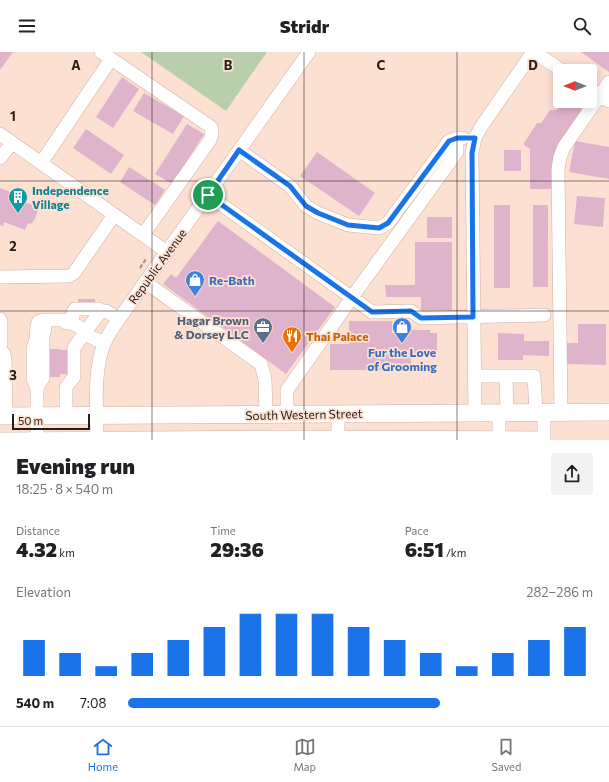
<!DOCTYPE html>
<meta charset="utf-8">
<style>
body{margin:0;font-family:Commissioner,sans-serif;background:#f2f2f2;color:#202124;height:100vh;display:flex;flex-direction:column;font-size:15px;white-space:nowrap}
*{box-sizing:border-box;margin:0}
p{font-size:13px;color:#757577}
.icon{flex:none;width:22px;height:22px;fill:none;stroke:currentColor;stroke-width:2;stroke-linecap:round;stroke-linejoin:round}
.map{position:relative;height:388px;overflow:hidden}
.drawer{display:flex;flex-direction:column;background:#fff;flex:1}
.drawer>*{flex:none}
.needle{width:26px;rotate:270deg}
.tools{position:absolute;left:553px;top:12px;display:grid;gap:8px}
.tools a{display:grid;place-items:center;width:44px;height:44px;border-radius:4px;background:#fff;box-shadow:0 2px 10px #0003;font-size:20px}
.scale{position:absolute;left:12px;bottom:10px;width:78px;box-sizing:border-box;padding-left:4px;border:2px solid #281c16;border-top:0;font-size:11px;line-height:14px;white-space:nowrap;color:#281c16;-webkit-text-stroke:3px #fce1d3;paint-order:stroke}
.pin{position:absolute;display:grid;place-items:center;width:34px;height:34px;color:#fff;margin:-17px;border:2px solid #fff;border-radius:50%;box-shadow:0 1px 4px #0007}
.round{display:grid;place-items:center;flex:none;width:42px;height:42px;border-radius:4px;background:#f2f2f2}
.summary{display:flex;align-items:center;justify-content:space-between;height:68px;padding:0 16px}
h1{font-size:22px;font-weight:800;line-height:30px}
.metrics{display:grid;grid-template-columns:repeat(3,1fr);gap:6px;height:68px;padding:4px 16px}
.metrics div{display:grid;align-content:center}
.metrics b{font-size:20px;font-weight:800}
.metrics small{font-size:11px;font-weight:400}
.metrics p{font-size:11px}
.chart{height:112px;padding:8px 16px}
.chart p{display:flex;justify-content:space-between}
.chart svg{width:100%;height:72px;margin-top:4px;stroke:#1a73e8;stroke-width:6}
ul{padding:0 16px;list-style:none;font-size:13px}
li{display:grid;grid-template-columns:64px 48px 1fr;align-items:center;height:30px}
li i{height:10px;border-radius:5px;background:#1a73e8}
header{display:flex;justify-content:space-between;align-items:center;height:52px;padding:0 16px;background:#fff;font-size:18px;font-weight:800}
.dock{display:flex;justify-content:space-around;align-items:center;height:56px;border-top:1px solid #e0e0e0;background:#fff;font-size:11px;color:#757577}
.dock a{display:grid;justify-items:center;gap:2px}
.dock .current{color:#1a73e8}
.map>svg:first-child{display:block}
.green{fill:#b9cfab}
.building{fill:#e0b3cc}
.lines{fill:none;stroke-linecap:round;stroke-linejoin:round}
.minor-casing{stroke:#cfaf9f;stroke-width:14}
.major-casing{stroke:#cfaf9f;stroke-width:18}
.path{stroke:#a08c81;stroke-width:2;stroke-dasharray:4 2;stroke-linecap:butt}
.minor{stroke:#fff;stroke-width:13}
.major{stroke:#fff;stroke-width:17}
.route-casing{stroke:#fff;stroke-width:8}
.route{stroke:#1a73e8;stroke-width:5}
.grid{fill:none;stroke:#281c16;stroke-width:1;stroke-opacity:0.55}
.labels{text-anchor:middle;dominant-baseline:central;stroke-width:3.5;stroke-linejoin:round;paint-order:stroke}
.culture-label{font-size:12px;font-weight:bold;fill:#0d838f;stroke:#fce1d3;text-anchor:start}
.street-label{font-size:12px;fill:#281c16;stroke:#fce1d3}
.shop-label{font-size:12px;font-weight:bold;fill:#366cbe;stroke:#fce1d3;text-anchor:start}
.service-label{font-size:12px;font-weight:bold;fill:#4e5e75;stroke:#fce1d3;text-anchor:end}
.food-label{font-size:12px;font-weight:bold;fill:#c56008;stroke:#fce1d3;text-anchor:start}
.grid-label{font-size:13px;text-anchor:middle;font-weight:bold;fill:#281c16;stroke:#fce1d3;stroke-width:3.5;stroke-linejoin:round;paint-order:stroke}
</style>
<header><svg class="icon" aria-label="menu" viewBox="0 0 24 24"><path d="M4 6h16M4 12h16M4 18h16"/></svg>Stridr<svg class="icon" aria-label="search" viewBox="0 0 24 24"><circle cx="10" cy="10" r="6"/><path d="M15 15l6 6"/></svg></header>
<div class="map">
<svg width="609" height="388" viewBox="0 0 609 388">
<rect width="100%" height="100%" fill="#fce1d3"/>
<path class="green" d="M141 0H267L226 59Z"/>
<path class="building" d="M0 0H13L0 18Z
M581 0H609V20Z
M122 25 139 37 113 76 96 65Z
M144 41 184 64 173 82 133 59Z
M562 49H569L583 58 554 137H530V97L524 93V91L537 71H541L550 58H557Z
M187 72 204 82 172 132 155 122Z
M86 77 124 103 111 122 73 96Z
M575 89 609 95V127L569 120Z
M504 98H521V119H504Z
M317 100 375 141 359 164 300 124Z
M129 115 165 138 155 153 120 130Z
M0 136 13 141 14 144 23 147 24 150 34 153 38 157 35 167 31 172 28 171 25 178 4 170 3 174 0 173Z
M577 144 605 146 603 175 574 172Z
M494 153H510V236H494Z
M533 153H548V235H533Z
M427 165H452V186H427Z
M218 169 335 255 286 322 163 232 171 222 176 226Z
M415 190H452V258H421V245H386L385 233H415Z
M78 247H95V260H78Z
M349 269H392V281H411V278H430V281H437V302H411V316H392V318H330V292H349Z
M578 272H606V313L564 312V291H578Z
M498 281 524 282V289H549V304L523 303V308H498Z
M45 297H60V298H75L76 322H60V325H45Z"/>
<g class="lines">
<g class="minor-casing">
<path id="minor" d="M101 0 211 75 212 82 210 88 143 183
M534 0 563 19
M590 37 609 49
M0 82 167 200
M239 98 290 134 306 154 318 161 348 173 379 176 388 171 449 89 457 86H463
M0 106 12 91
M41 111 111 7
M208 143 372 260 411 259 421 266 544 263
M0 225 69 224 74 221 114 163
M145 230 261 312 265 327 266 362
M0 267 1 270V293
M66 271H73V260L75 257H99L101 259
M0 297 4 302 5 308 6 364
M474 324H534L536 360
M506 324 507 360
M37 336 43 326V284L45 277
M499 360V385
M544 360V388
M561 360 558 117 560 105 564 95 609 30
M338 361V386
M475 361 472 101 475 86 481 75 533 0
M287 362V338L358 237 457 100V86
M66 364V335L74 325V296L85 280 91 285 104 291
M0 387 279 385 544 386
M37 387V336L33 327V296L36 288 37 274 38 270 42 268H65L78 274 85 280 101 259H106L119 267
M97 388C97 358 93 320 104 292 108 283 113 275 119 267L309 0"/>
</g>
<g class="major-casing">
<path id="major" d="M0 364C203 364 406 361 609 360"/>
</g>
<path class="path" d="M140 216 146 207"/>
<use href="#minor" class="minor"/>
<use href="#major" class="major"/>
</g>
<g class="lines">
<g class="route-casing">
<path id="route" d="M457 86H475L472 101 473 265 421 266 411 259 372 260 208 143 239 98 290 134 306 154 318 161 348 173 379 176 388 171 449 89Z"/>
</g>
<use href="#route" class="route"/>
</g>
<path class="grid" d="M152 0V388M304 0V388M457 0V388M0 129H609M0 259H609"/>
<defs>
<g id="building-pin" transform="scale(1)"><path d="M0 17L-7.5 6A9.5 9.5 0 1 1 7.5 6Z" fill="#0f9aa8" stroke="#fce1d3"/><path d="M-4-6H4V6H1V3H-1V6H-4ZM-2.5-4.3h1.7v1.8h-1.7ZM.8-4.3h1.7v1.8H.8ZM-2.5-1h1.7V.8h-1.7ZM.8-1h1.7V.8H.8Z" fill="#fff"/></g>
<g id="shop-pin" transform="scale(1)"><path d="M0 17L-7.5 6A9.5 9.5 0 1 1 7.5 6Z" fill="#3f7fe0" stroke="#fce1d3"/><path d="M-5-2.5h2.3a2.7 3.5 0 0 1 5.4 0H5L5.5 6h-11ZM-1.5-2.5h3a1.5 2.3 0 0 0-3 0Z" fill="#fff"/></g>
<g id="office-pin" transform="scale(1)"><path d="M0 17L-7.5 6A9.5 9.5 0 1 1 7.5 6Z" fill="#5c6f8a" stroke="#fce1d3"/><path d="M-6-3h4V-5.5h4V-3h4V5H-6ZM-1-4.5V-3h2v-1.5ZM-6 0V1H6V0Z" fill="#fff"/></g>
<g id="restaurant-pin" transform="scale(1)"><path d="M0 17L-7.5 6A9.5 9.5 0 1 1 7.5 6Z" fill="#e8710a" stroke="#fce1d3"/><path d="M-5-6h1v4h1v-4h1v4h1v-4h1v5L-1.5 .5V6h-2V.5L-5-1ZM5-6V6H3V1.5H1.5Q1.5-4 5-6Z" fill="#fff"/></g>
</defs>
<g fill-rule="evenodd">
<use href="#building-pin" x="18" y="145"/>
<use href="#shop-pin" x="195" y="228"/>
<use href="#office-pin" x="263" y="275"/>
<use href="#shop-pin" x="402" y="275"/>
<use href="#restaurant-pin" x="292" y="284"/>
</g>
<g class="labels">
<g class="culture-label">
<text x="32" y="138">Independence<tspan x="32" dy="14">Village</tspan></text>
</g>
<g class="street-label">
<text transform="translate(157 214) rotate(-54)">Republic Avenue</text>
<text transform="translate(304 362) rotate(-1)">South Western Street</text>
</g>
<g class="shop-label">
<text x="209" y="228">Re-Bath</text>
<text x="402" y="300" text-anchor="middle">Fur the Love<tspan x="402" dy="14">of Grooming</tspan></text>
</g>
<g class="service-label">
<text x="249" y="268">Hagar Brown<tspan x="249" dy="14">&amp; Dorsey LLC</tspan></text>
</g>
<g class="food-label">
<text x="306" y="284">Thai Palace</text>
</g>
</g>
<g class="grid-label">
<text x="76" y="18">A</text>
<text x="228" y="18">B</text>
<text x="381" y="18">C</text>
<text x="533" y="18">D</text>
<text x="13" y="69">1</text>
<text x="13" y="199">2</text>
<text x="13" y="328">3</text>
</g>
</svg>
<div class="tools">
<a><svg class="needle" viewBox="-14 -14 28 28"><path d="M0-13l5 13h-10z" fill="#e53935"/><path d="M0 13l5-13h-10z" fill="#757577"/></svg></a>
</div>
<div class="scale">50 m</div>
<div class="pin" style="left:208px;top:143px;background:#1e9e55"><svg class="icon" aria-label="arrive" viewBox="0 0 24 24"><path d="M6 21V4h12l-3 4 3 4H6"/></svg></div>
</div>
<section class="drawer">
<div class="summary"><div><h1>Evening run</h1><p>18:25 · 8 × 540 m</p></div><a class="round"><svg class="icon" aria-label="share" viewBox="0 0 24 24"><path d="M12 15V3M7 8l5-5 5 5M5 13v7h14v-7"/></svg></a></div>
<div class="metrics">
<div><p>Distance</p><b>4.32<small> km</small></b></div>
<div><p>Time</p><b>29:36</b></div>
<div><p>Pace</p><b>6:51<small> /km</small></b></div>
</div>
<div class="chart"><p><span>Elevation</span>282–286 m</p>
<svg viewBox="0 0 160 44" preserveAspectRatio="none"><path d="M5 44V22M15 44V30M25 44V38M35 44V30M45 44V22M55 44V14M65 44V6M75 44V6M85 44V6M95 44V14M105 44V22M115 44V30M125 44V38M135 44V30M145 44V22M155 44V14"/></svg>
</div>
<ul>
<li><b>540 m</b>7:08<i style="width:67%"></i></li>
</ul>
</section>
<nav class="dock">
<a class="current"><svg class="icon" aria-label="home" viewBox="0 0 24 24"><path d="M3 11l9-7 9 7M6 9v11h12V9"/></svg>Home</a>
<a><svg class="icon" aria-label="map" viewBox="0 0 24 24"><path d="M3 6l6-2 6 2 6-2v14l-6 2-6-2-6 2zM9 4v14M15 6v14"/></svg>Map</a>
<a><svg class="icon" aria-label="saved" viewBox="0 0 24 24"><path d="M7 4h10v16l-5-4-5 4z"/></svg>Saved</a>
</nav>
